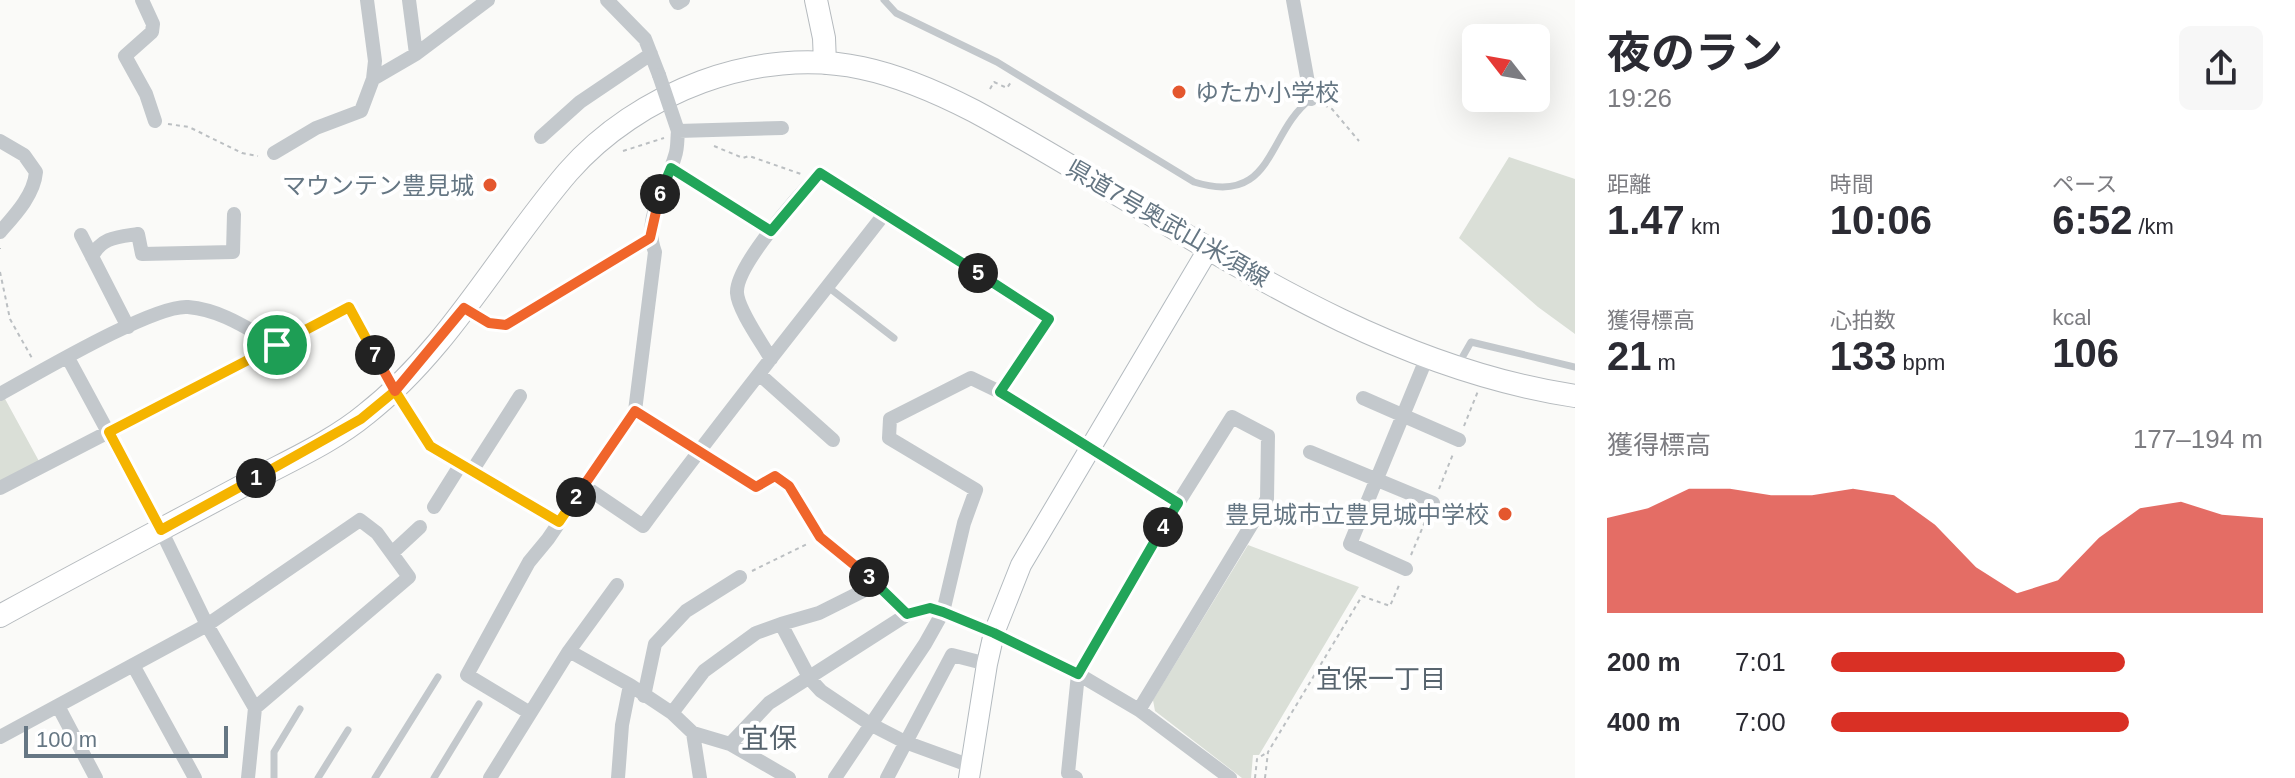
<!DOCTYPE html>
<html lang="ja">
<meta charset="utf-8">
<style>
body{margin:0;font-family:Arial,"Noto Sans JP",sans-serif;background:#f7f7f7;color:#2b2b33;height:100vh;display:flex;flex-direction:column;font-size:30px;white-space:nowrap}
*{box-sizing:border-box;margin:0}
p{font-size:26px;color:#7c7c81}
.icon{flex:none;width:44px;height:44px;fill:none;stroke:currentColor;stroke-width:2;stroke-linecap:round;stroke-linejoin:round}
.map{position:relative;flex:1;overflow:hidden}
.sheet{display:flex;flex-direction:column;background:#fff;width:720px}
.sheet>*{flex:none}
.needle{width:52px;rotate:301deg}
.fabs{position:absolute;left:1462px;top:24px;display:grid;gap:16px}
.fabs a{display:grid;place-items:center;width:88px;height:88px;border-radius:12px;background:#fff;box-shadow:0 8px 32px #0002;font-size:40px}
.scale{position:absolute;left:24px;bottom:20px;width:204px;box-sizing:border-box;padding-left:8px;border:4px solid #657683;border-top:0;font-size:22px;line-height:28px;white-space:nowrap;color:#657683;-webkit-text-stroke:6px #fff;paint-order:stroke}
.pin{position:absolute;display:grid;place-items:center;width:68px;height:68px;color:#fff;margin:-34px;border:4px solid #fff;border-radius:50%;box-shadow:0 2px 8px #0007}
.km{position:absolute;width:40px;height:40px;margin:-20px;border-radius:50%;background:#222;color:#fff;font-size:22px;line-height:40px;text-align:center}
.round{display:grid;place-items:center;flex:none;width:84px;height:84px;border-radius:12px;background:#f7f7f7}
.summary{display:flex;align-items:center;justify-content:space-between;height:136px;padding:0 32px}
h1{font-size:44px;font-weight:700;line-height:60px}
.metrics{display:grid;grid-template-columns:repeat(3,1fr);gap:12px;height:136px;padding:8px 32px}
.metrics div{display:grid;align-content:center}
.metrics b{font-size:40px;font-weight:700}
.metrics small{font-size:22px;font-weight:400}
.metrics p{font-size:22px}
.chart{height:224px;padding:16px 32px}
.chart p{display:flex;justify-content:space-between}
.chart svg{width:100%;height:144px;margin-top:8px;fill:#d93025;opacity:.7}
ul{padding:0 32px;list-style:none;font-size:26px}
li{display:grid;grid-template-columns:128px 96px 1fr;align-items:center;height:60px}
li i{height:20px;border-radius:10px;background:#d93025}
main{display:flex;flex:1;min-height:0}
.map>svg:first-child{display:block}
.green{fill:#dadfd7}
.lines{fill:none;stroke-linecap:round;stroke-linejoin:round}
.secondary-casing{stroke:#b3babf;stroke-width:22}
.primary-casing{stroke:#b5babe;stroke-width:24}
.path{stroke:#bbbfc2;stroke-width:2;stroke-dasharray:4 4;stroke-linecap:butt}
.lane{stroke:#c3c8cc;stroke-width:7}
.street{stroke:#c3c8cc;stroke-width:14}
.secondary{stroke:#fff;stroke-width:20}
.primary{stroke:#fff;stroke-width:22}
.street-bridge{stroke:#c3c8cc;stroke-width:14}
.split-1-casing{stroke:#fff;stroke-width:16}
.split-2-casing{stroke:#fff;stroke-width:16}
.split-3-casing{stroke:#fff;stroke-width:16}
.split-4-casing{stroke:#fff;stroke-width:16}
.split-5-casing{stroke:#fff;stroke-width:16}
.split-6-casing{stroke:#fff;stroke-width:16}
.split-7-casing{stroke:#fff;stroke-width:16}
.split-8-casing{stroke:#fff;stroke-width:16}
.split-1{stroke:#f5b400;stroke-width:10}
.split-2{stroke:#f5b400;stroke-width:10}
.split-3{stroke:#f0652b;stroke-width:10}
.split-4{stroke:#22a559;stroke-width:10}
.split-5{stroke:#22a559;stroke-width:10}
.split-6{stroke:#22a559;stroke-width:10}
.split-7{stroke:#f0652b;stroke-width:10}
.split-8{stroke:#f5b400;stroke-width:10}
.poi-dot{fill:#e4572e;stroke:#fff;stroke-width:3}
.labels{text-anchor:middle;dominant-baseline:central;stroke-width:8;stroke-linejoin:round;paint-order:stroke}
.poi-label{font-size:24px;fill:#657683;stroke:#fff;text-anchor:end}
.street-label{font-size:24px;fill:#657683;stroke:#fff}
.neighbourhood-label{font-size:26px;fill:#57646e;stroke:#fff}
.quarter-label{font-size:28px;fill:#57646e;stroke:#fff}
</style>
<main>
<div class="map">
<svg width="1575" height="778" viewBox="0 0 1575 778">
<rect width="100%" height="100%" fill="#fafaf8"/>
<path class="green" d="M1509 157 1575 179V334L1538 307 1459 238Z
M4 397 40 463 0 484V399Z
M1248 545 1359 587 1259 755H1253L1251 778H1242L1155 711 1153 700Z"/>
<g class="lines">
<g class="secondary-casing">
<path id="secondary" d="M969 778 987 664 994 633 1021 565 1209 248"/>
</g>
<g class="primary-casing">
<path id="primary" d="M816 0 824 38 825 63
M0 616C82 571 164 528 246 484 286 462 331 443 366 414 449 349 500 251 568 172 637 93 758 45 862 68 900 76 939 93 974 111 1169 216 1351 362 1575 396"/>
</g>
<path class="path" d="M990 89 994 82 1007 88 1011 82
M1324 105 1332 109 1359 141
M168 124 189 127 242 153 258 156
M714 146 743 158 749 156 801 174
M623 151 664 138
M896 220 935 244
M0 248V249
M0 272 10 319 33 360
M1464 426 1478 391
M1439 489 1453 454
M832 547 864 573
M1411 555 1427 517
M752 571 807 544
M1255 778 1257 759 1266 753
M1265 778 1268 752 1362 596 1390 606 1400 583"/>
<path class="lane" d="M884 0 896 13 997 62 1194 182C1275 207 1266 132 1311 99
M828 287 894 338
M1459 363 1471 342 1575 367
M274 778V752L300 709
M318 778 348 730
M375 778 438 677
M434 778 479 704"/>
<path class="street" d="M142 0 153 24 152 32 125 56 146 94 155 121
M367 0 375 61 373 79
M409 0 416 54
M607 0 645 39 659 75
M676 0 678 3 683 0
M1293 0 1311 99
M541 137 580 102 651 54
M0 141 24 155 36 172C34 195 15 215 0 232
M274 153 316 128 361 111 373 79 416 54 488 0
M671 168 771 231
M81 235 128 327
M946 252 1049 319 1000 392
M92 257C101 237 118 237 138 234L142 254 233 252 234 214
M464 308 489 323 506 325 650 238
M68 358 161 530 207 625 255 708 248 778
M759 374 833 440
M0 394C35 375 154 304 188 307 222 310 248 329 277 345L349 307 395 391 430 446 559 522
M1363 398 1459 440
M635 411 756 487 775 476 789 486 820 537
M1310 452 1433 503
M472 471 520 396
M584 486 643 526C721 420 804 317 885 213L820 173C800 194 735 266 737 293 738 310 762 343 771 359
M0 488 277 345
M434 507 461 464
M393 552 420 527
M1406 569 1350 544 1427 357
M781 624 819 613 877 584 907 614
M569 651 630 685 672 713 693 733 730 744 789 778
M133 665 195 778
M644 696 655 644 686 611 740 577
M58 706 96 778
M530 713 467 675 529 562 548 539 635 411 655 252C642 219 666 188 675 156 678 148 677 139 678 131L782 128
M672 713 704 671 756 633 781 624 810 679 821 691 870 724 905 742 971 766
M693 733 700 778
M0 737 207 625 360 520 377 533 409 577 255 708
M730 744 769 703 908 614 930 608 943 612 994 633 1078 674 1139 710 1230 778
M490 778 569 651 617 585
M618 778 622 725 630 685
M835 778 925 644 943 612 964 523 976 490 889 438 890 419 971 378 1000 392 1178 503
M887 778 952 655 987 664
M1076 778 1068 773 1078 674 1178 503 1232 417 1268 436 1267 499 1139 710"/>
<use href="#secondary" class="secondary"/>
<use href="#primary" class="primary"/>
<path class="street-bridge" d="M659 75 678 131"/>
</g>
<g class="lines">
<g class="split-1-casing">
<path id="split-1" d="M256 478 161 530 109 432 277 345"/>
</g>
<g class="split-2-casing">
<path id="split-2" d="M256 478 361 419 395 391 430 446 559 522 576 497"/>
</g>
<g class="split-3-casing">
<path id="split-3" d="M576 497 635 411 756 487 775 476 789 486 820 537 869 577"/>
</g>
<g class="split-4-casing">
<path id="split-4" d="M869 577 907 614 930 608 943 612 994 633 1078 674 1163 527"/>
</g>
<g class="split-5-casing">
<path id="split-5" d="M978 273 1049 319 1000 392 1178 503 1163 527"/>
</g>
<g class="split-6-casing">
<path id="split-6" d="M660 194 671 168 771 231 820 173 978 273"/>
</g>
<g class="split-7-casing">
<path id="split-7" d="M375 355 395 391 464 308 489 323 506 325 650 238 660 194"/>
</g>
<g class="split-8-casing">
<path id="split-8" d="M277 345 349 307 375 355"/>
</g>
<use href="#split-1" class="split-1"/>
<use href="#split-2" class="split-2"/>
<use href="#split-3" class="split-3"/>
<use href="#split-4" class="split-4"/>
<use href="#split-5" class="split-5"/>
<use href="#split-6" class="split-6"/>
<use href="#split-7" class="split-7"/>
<use href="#split-8" class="split-8"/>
</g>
<g class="poi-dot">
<circle cx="1179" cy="92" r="8"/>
<circle cx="490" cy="185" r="8"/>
<circle cx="1505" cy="514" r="8"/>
</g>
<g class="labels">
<g class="poi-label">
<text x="1195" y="92" text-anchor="start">ゆたか小学校</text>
<text x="474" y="185">マウンテン豊見城</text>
<text x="1489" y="514">豊見城市立豊見城中学校</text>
</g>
<g class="street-label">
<text transform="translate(1168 223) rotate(30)">県道7号奥武山米須線</text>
</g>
<g class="neighbourhood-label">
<text x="1381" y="679">宜保一丁目</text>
</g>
<g class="quarter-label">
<text x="769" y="738">宜保</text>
</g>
</g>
</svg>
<div class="fabs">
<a><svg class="needle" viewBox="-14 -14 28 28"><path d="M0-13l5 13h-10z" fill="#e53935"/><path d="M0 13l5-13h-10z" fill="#7c7c81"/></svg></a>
</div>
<div class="scale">100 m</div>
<div class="pin" style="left:277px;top:345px;background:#1e9e55"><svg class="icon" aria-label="arrive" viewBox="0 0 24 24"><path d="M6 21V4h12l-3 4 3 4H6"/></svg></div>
<b class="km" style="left:256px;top:478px">1</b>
<b class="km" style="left:576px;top:497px">2</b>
<b class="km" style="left:869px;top:577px">3</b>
<b class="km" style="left:1163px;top:527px">4</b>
<b class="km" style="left:978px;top:273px">5</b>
<b class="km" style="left:660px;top:194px">6</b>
<b class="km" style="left:375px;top:355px">7</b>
</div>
<section class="sheet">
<div class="summary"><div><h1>夜のラン</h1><p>19:26</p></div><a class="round"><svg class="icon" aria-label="share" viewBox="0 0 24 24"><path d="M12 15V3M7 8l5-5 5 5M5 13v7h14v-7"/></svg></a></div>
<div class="metrics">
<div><p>距離</p><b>1.47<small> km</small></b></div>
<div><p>時間</p><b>10:06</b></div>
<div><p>ペース</p><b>6:52<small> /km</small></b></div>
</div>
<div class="metrics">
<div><p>獲得標高</p><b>21<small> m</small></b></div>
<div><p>心拍数</p><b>133<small> bpm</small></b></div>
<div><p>kcal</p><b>106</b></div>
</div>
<div class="chart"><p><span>獲得標高</span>177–194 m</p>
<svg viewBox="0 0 160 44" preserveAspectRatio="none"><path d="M0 44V15L10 12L20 6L30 6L40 8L50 8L60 6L70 8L80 17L90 30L100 38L110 34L120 21L130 12L140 10L150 14L160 15V44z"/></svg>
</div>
<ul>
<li><b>200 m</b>7:01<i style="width:68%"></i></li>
<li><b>400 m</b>7:00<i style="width:69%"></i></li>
</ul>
</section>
</main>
